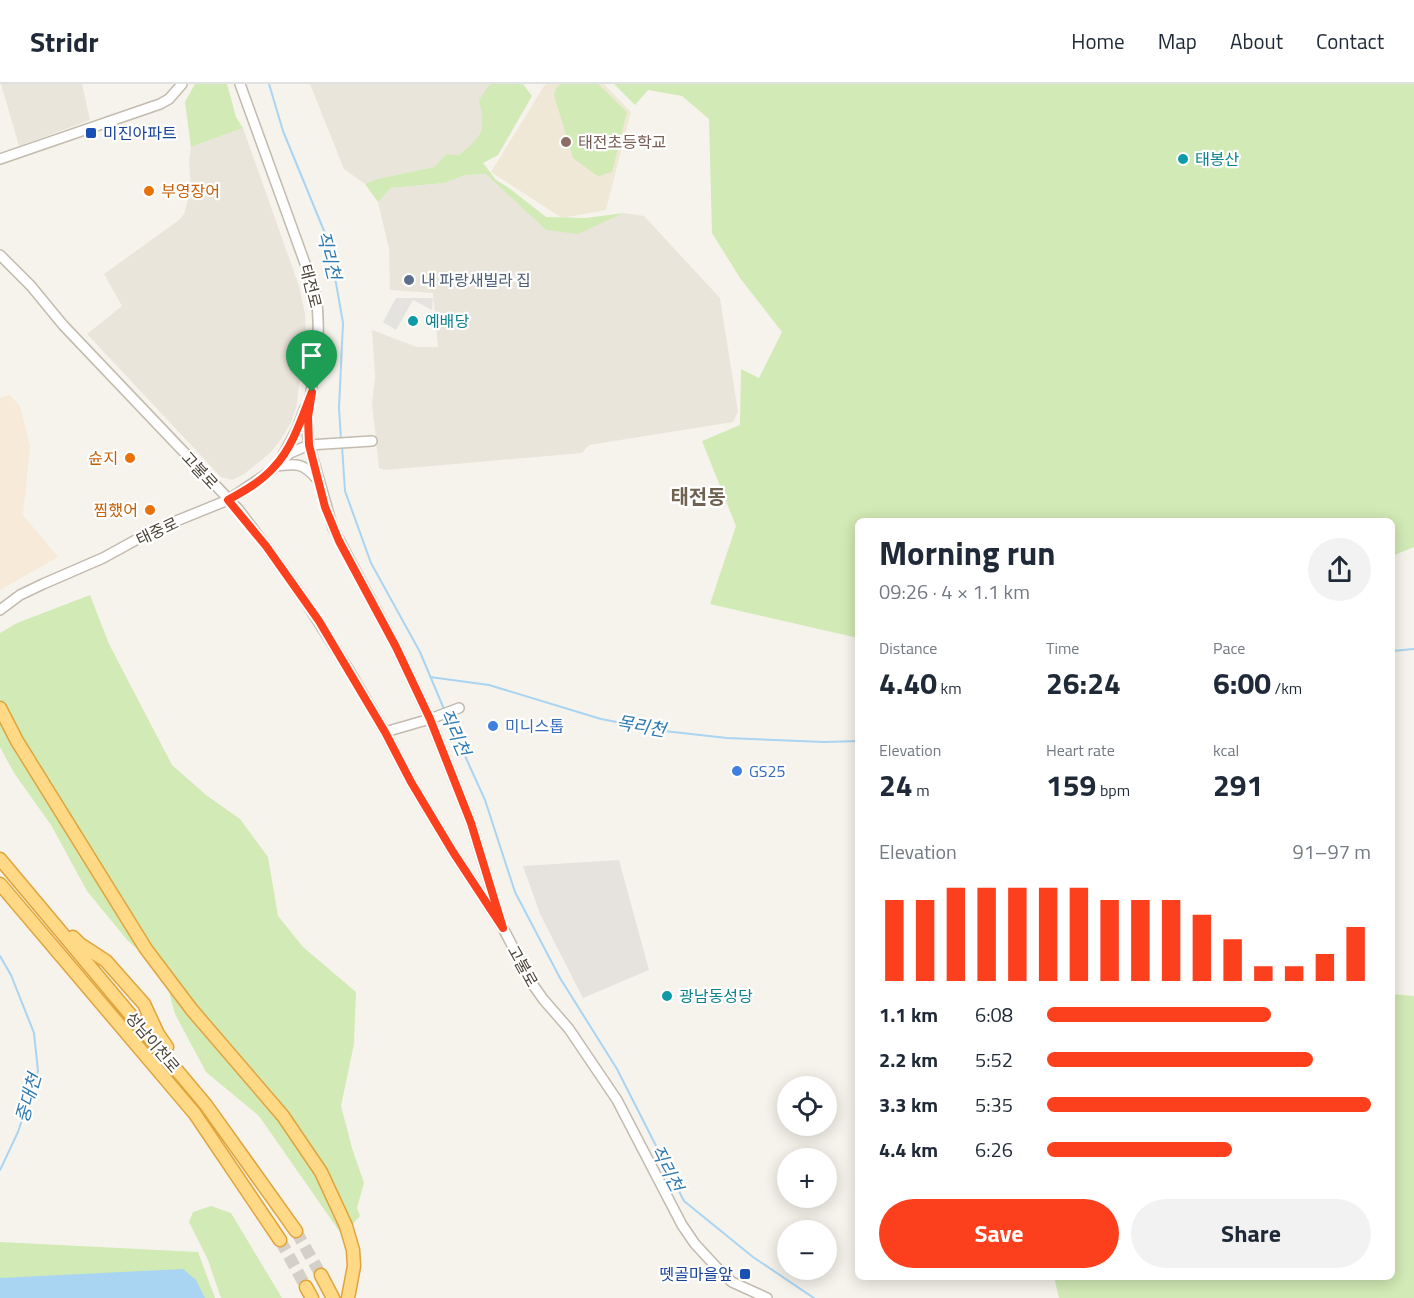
<!DOCTYPE html>
<meta charset="utf-8">
<style>
body{margin:0;font-family:"Titillium Web","Noto Sans KR",sans-serif;background:#f2f2f3;color:#1f2937;height:100vh;display:flex;flex-direction:column;font-size:22px;white-space:nowrap}
*{box-sizing:border-box;margin:0}
p{font-size:20px;color:#747a83}
.icon{flex:none;width:33px;height:33px;fill:none;stroke:currentColor;stroke-width:2;stroke-linecap:round;stroke-linejoin:round}
.map{position:relative;flex:1;overflow:hidden}
.panel{position:absolute;left:855px;top:434px;width:540px;height:762px;display:flex;flex-direction:column;background:#fff;border-radius:9px;box-shadow:0 3px 15px #0003}
.panel>*{flex:none}
.controls{position:absolute;left:777px;top:992px;display:grid;gap:12px}
.controls a{display:grid;place-items:center;width:60px;height:60px;border-radius:50%;background:#fff;box-shadow:0 3px 15px #0003;font-size:30px}
.pin{position:absolute;display:grid;place-items:center;width:51px;height:51px;color:#fff;margin:-62px -26px;border-radius:50% 50% 50% 0;rotate:-45deg;box-shadow:0 0 6px #0007}
.pin .icon{rotate:45deg}
.round{display:grid;place-items:center;flex:none;width:63px;height:63px;border-radius:32px;background:#f2f2f3}
.overview{display:flex;align-items:center;justify-content:space-between;height:102px;padding:0 24px}
h1{font-size:33px;font-weight:700;line-height:45px}
.stats{display:grid;grid-template-columns:repeat(3,1fr);gap:9px;height:102px;padding:6px 24px}
.stats div{display:grid;align-content:center}
.stats b{font-size:30px;font-weight:700}
.stats small{font-size:16px;font-weight:400}
.stats p{font-size:16px}
.chart{height:168px;padding:12px 24px}
.chart p{display:flex;justify-content:space-between}
.chart svg{width:100%;height:108px;margin-top:6px;stroke:#fc3f1d;stroke-width:6}
.button{display:flex;gap:12px;margin-top:auto;padding:12px 24px}
.button a{flex:1;height:69px;border-radius:36px;background:#fc3f1d;color:#fff;font-size:24px;font-weight:700;line-height:69px;text-align:center}
.button a+a{background:#f2f2f3;color:#1f2937}
ul{padding:0 24px;list-style:none;font-size:20px}
li{display:grid;grid-template-columns:96px 72px 1fr;align-items:center;height:45px}
li i{height:15px;border-radius:8px;background:#fc3f1d}
header{display:flex;align-items:center;gap:36px;box-sizing:border-box;height:84px;padding:0 30px;background:#fff;border-bottom:2px solid #e0e1e3}
header strong{font-size:28px}
nav{display:flex;gap:33px;margin-inline-start:auto;font-size:21px}
.map>svg:first-child{display:block}
.residential{fill:#eae5da}
.commercial{fill:#f7ead8}
.industrial{fill:#e6e2dd}
.education{fill:#efe8d6}
.green{fill:#d2eab5}
.parking{fill:#e5e3e0}
.water{fill:#a9d4f2}
.lines{fill:none;stroke-linecap:round;stroke-linejoin:round}
.stream{stroke:#a9d4f2;stroke-width:2}
.trunk-tunnel{stroke:#d4d0c8;stroke-width:12;stroke-dasharray:12 6;stroke-linecap:butt}
.tertiary-casing{stroke:#c2bbae;stroke-width:12}
.trunk-casing{stroke:#e0a43c;stroke-width:15}
.tertiary{stroke:#fff;stroke-width:9}
.trunk{stroke:#ffd985;stroke-width:12}
.route-casing{stroke:#fff;stroke-width:12}
.route{stroke:#fc3f1d;stroke-width:8}
.transit-dot{fill:#1a4fb4;stroke:#fff;stroke-width:2}
.education-dot{fill:#8d6e63;stroke:#fff;stroke-width:2}
.culture-dot{fill:#0f9aa8;stroke:#fff;stroke-width:2}
.food-dot{fill:#e8710a;stroke:#fff;stroke-width:2}
.service-dot{fill:#5c6f8a;stroke:#fff;stroke-width:2}
.shop-dot{fill:#3f7fe0;stroke:#fff;stroke-width:2}
.labels{text-anchor:middle;dominant-baseline:central;stroke-width:4.5;stroke-linejoin:round;paint-order:stroke}
.transit-label{font-size:16px;fill:#164399;stroke:#fff;text-anchor:start}
.education-label{font-size:16px;fill:#785e54;stroke:#fff;text-anchor:start}
.culture-label{font-size:16px;fill:#0d838f;stroke:#fff;text-anchor:start}
.food-label{font-size:16px;fill:#c56008;stroke:#fff;text-anchor:end}
.service-label{font-size:16px;fill:#4e5e75;stroke:#fff;text-anchor:start}
.street-label{font-size:16px;fill:#4b4439;stroke:#fff}
.shop-label{font-size:16px;fill:#366cbe;stroke:#fff;text-anchor:start}
.water-label{font-size:18px;font-style:italic;fill:#2e7ab2;stroke:#fff}
.quarter-label{font-size:20px;font-weight:bold;fill:#6e6250;stroke:#fff}
</style>
<header>
<strong>Stridr</strong>
<nav><a>Home</a><a>Map</a><a>About</a><a>Contact</a></nav>
</header>
<div class="map">
<svg width="1414" height="1214" viewBox="0 0 1414 1214">
<rect width="100%" height="100%" fill="#f6f3ec"/>
<path class="residential" d="M1 0H82L90 36 19 62Z
M310 0H511L484 38 477 55 459 71 446 70 434 83 377 95 365 100 344 85Z
M243 44 299 202 305 230 306 254 296 324 291 338 282 354 270 369 244 390 232 396 221 393 87 250 122 222 104 190 179 136 184 130 191 104 189 78 191 63Z
M487 90 546 146 578 149 624 129 644 132 720 214 738 328 733 338 589 361 582 369 385 386 379 384 372 320 375 292 372 246 417 263H438L433 209 390 206 389 165 378 118 391 104 444 99 465 91Z"/>
<path class="commercial" d="M10 311 20 322 30 363 23 431 58 473 0 506V314Z"/>
<path class="industrial" d="M619 776 649 886 583 914 540 830 523 782Z"/>
<path class="education" d="M547 0H604L631 28 606 126 562 134 491 88 544 2Z"/>
<path class="green" d="M195 0H227L236 33 243 44 191 63 185 18Z
M490 0H523L532 12 498 71 483 79 496 96 509 104 546 133 586 134 624 129 578 150 546 146 486 90 465 91 444 99 391 104 378 118 365 100 377 95 434 83 446 70 459 71C483 51 486 47 479 16Z
M561 0H598L627 28 612 88 599 92 596 91 573 74 554 11 556 4Z
M614 0H1414V463L1392 472V436H858V554L710 520 736 442 702 357 740 341 741 285 759 294 782 248 740 194 712 149 709 35 682 12 648 6 635 21Z
M90 511 109 560 172 681 206 711 240 735 268 773 278 832 303 863 356 908 354 960 341 1022 352 1064 364 1099 357 1124 360 1132 342 1151 259 1032 206 988 175 930 164 889 128 857 87 807 51 741 14 689 0 663V549L17 539Z
M1392 910 1414 912V1214H1059L1054 1193 1392 1192Z
M211 1122 231 1129 282 1214H221L208 1176 189 1138 193 1128Z
M0 1158 198 1168 215 1214H0Z"/>
<path class="parking" d="M396 214H433L432 226 413 216 396 246 383 238Z"/>
<path class="water" d="M183 1185 196 1196 205 1214H0V1194Z"/>
<g class="lines">
<path class="stream" d="M269 0 283 47 329 159 343 239 339 324 341 356
M342 362 345 407 371 479 420 568 444 625
M1392 567 1414 565
M430 593 489 601 601 635 664 647 727 654 824 658 858 657
M446 630 485 716 515 808 560 894 617 985 684 1117 753 1173 814 1214
M0 872 11 891 34 949 38 987 18 1048 0 1086"/>
<path class="trunk-tunnel" d="M296 1147 321 1191
M280 1156 306 1203"/>
<g class="tertiary-casing">
<path id="tertiary" d="M240 0 315 207C325 260 309 296 307 348L309 361 333 444 396 563 430 635 471 739 500 835
M0 75 160 20 169 15 182 0
M0 171 31 202 63 241 239 426 266 462 303 514 349 586 385 648 411 698 453 768 503 844 531 898 543 915 569 945 617 1016 682 1141 695 1160 721 1188 732 1198 767 1214
M283 371 297 345 305 324
M276 382C296 380 302 378 316 394
M0 526 20 511 43 500 103 474 154 446 228 416 268 389 290 369 309 361 372 357
M385 648 430 635 459 624"/>
</g>
<g class="trunk-casing">
<path id="trunk" d="M0 624 17 657 146 865 192 926 283 1032 321 1088 346 1142 353 1166 354 1182 348 1214
M0 775 206 1021 296 1147
M0 800 195 1030 280 1156
M73 853 80 860 106 877 144 920 158 950 167 963
M321 1191 333 1214
M306 1203 312 1214"/>
</g>
<use href="#tertiary" class="tertiary"/>
<use href="#trunk" class="trunk"/>
</g>
<g class="lines">
<g class="route-casing">
<path id="route" d="M312 308 308 333 309 361 325 423 339 457 396 563 430 635 471 739 503 844 453 768 411 698 385 648 319 537 266 462 228 416C244 407 262 397 274 383 293 363 302 333 312 308Z"/>
</g>
<use href="#route" class="route"/>
</g>
<g class="transit-dot">
<rect x="85" y="43" width="12" height="12" rx="3"/>
<rect x="739" y="1184" width="12" height="12" rx="3"/>
</g>
<circle class="education-dot" cx="566" cy="58" r="6"/>
<g class="culture-dot">
<circle cx="1183" cy="75" r="6"/>
<circle cx="413" cy="237" r="6"/>
<circle cx="667" cy="912" r="6"/>
</g>
<g class="food-dot">
<circle cx="149" cy="107" r="6"/>
<circle cx="130" cy="374" r="6"/>
<circle cx="150" cy="426" r="6"/>
</g>
<circle class="service-dot" cx="409" cy="196" r="6"/>
<g class="shop-dot">
<circle cx="493" cy="642" r="6"/>
<circle cx="737" cy="687" r="6"/>
</g>
<g class="labels">
<g class="transit-label">
<text x="103" y="49">미진아파트</text>
<text x="733" y="1190" text-anchor="end">뗏골마을앞</text>
</g>
<g class="education-label">
<text x="578" y="58">태전초등학교</text>
</g>
<g class="culture-label">
<text x="1195" y="75">태봉산</text>
<text x="425" y="237">예배당</text>
<text x="679" y="912">광남동성당</text>
</g>
<g class="food-label">
<text x="161" y="107" text-anchor="start">부영장어</text>
<text x="118" y="374">슌지</text>
<text x="138" y="426">찜했어</text>
</g>
<g class="service-label">
<text x="421" y="196">내 파랑새빌라 집</text>
</g>
<g class="street-label">
<text transform="translate(311 202) rotate(76)">태전로</text>
<text transform="translate(200 386) rotate(47)">고불로</text>
<text transform="translate(157 447) rotate(-25)">태중로</text>
<text transform="translate(523 882) rotate(61)">고불로</text>
<text transform="translate(153 958) rotate(50)">성남이천로</text>
</g>
<g class="shop-label">
<text x="505" y="642">미니스톱</text>
<text x="749" y="687">GS25</text>
</g>
<g class="water-label">
<text transform="translate(329 171) rotate(76)">직리천</text>
<text transform="translate(641 642) rotate(10)">목리천</text>
<text transform="translate(455 648) rotate(66)">직리천</text>
<text transform="translate(28 1014) rotate(-74)">중대천</text>
<text transform="translate(667 1084) rotate(63)">직리천</text>
</g>
<g class="quarter-label">
<text x="698" y="412">태전동</text>
</g>
</g>
</svg>
<div class="controls">
<a><svg class="icon" aria-label="locate" viewBox="0 0 24 24"><circle cx="12" cy="12" r="6"/><path d="M12 2v4M12 18v4M2 12h4M18 12h4"/></svg></a>
<a>+</a>
<a>−</a>
</div>
<div class="pin" style="left:312px;top:308px;background:#1e9e55"><svg class="icon" aria-label="arrive" viewBox="0 0 24 24"><path d="M6 21V4h12l-3 4 3 4H6"/></svg></div>
<section class="panel">
<div class="overview"><div><h1>Morning run</h1><p>09:26 · 4 × 1.1 km</p></div><a class="round"><svg class="icon" aria-label="share" viewBox="0 0 24 24"><path d="M12 15V3M7 8l5-5 5 5M5 13v7h14v-7"/></svg></a></div>
<div class="stats">
<div><p>Distance</p><b>4.40<small> km</small></b></div>
<div><p>Time</p><b>26:24</b></div>
<div><p>Pace</p><b>6:00<small> /km</small></b></div>
</div>
<div class="stats">
<div><p>Elevation</p><b>24<small> m</small></b></div>
<div><p>Heart rate</p><b>159<small> bpm</small></b></div>
<div><p>kcal</p><b>291</b></div>
</div>
<div class="chart"><p><span>Elevation</span>91–97 m</p>
<svg viewBox="0 0 160 44" preserveAspectRatio="none"><path d="M5 44V11M15 44V11M25 44V6M35 44V6M45 44V6M55 44V6M65 44V6M75 44V11M85 44V11M95 44V11M105 44V17M115 44V27M125 44V38M135 44V38M145 44V33M155 44V22"/></svg>
</div>
<ul>
<li><b>1.1 km</b>6:08<i style="width:69%"></i></li>
<li><b>2.2 km</b>5:52<i style="width:82%"></i></li>
<li><b>3.3 km</b>5:35<i style="width:100%"></i></li>
<li><b>4.4 km</b>6:26<i style="width:57%"></i></li>
</ul>
<div class="button"><a>Save</a><a>Share</a></div>
</section>
</div>
